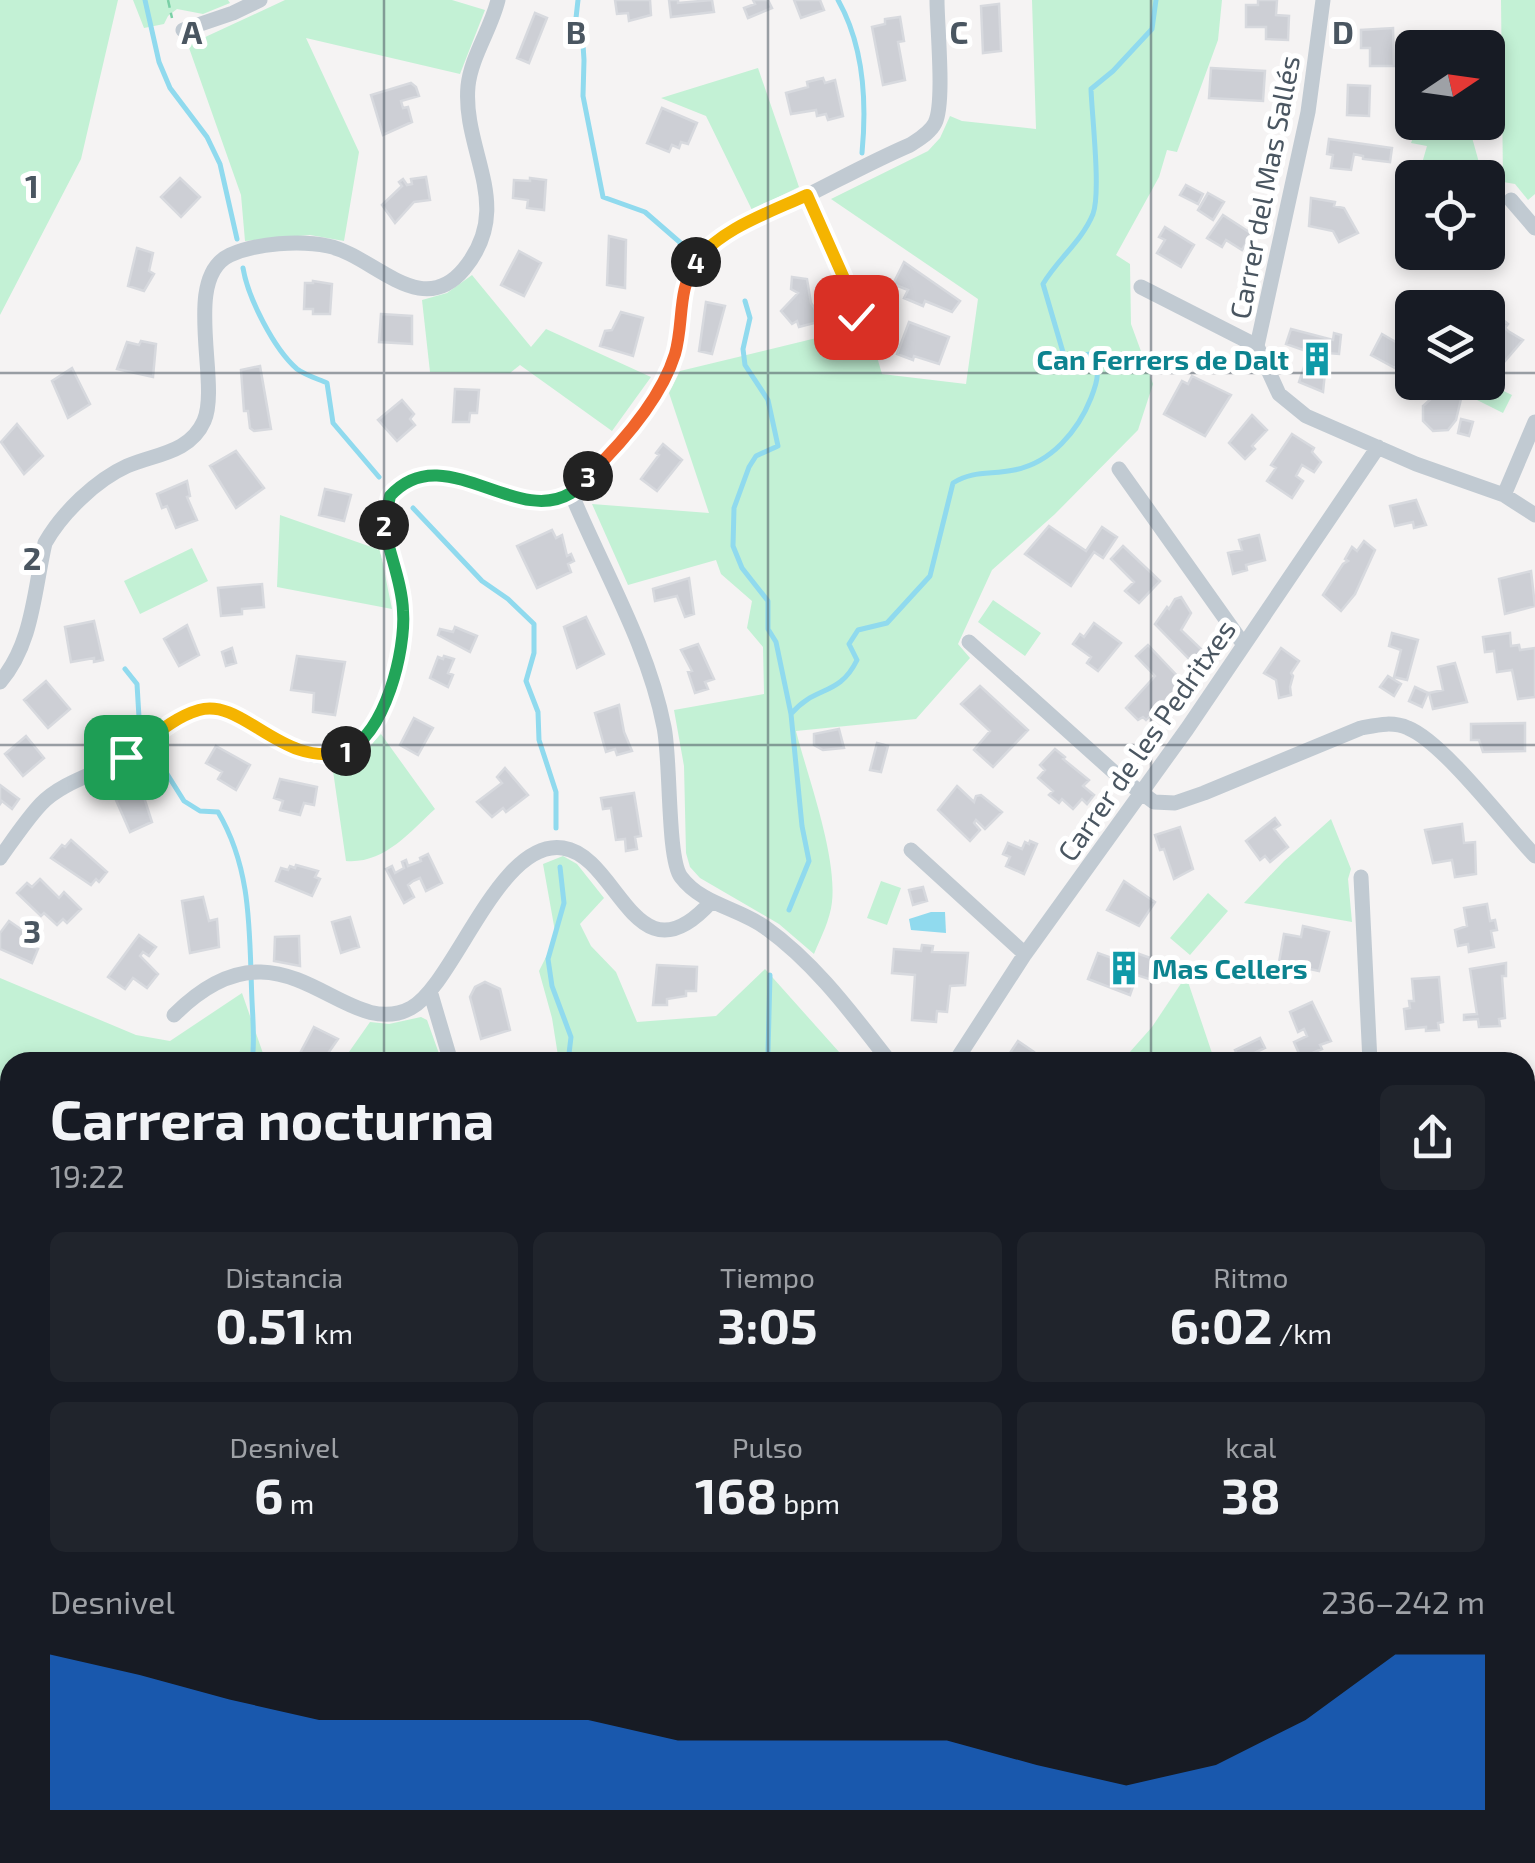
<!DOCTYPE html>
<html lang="es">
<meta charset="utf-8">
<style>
body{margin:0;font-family:"Exo 2",sans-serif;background:#20242c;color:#f1f3f6;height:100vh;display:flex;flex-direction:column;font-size:38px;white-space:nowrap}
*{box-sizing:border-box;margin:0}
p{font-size:32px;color:#9ea1a6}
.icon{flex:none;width:55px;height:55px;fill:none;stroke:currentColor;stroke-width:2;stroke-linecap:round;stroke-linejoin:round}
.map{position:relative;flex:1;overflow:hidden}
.side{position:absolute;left:0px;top:1052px;width:1535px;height:812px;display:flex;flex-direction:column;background:#171b24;border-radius:30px 30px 0 0;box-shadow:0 5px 15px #0003}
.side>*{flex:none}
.needle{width:65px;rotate:77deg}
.buttons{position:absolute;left:1395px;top:30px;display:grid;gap:20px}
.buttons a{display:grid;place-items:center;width:110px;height:110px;border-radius:15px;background:#171b24;box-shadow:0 5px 15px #0003;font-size:50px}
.pin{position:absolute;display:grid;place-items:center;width:85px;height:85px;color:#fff;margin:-42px;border-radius:20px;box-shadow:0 5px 15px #0006}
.km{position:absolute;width:50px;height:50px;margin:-25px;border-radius:50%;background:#222;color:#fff;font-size:28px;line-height:50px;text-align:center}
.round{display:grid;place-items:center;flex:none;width:105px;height:105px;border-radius:15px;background:#20242c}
.head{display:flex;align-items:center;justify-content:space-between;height:170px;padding:0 50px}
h1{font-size:55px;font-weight:700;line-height:75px}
.stats{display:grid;grid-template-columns:repeat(3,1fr);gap:15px;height:170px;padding:10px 50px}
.stats div{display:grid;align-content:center;border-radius:15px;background:#20242c;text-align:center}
.stats b{font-size:50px;font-weight:700}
.stats small{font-size:28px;font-weight:400}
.stats p{font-size:28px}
.chart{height:280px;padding:20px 50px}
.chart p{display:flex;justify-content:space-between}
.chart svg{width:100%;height:180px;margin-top:10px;fill:#1a73e8;opacity:.7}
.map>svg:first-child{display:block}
.green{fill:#c3f1d5}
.water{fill:#90daee}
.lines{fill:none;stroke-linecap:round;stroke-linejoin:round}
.stream{stroke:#90daee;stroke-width:5}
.building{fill:#cdcfd5;stroke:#d7d9de;stroke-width:2.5}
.path{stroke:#7ad0a6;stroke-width:2.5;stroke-dasharray:8 5;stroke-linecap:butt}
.lane{stroke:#c1cad2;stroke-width:8}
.street{stroke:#c1cad2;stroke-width:15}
.secondary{stroke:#c1cbd6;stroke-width:22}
.split-1-casing{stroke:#fff;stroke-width:20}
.split-2-casing{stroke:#fff;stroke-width:20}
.split-3-casing{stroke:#fff;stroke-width:20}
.split-4-casing{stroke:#fff;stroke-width:20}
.split-5-casing{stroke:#fff;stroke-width:20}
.split-1{stroke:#f5b400;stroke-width:12}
.split-2{stroke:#22a559;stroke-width:12}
.split-3{stroke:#22a559;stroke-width:12}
.split-4{stroke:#f0652b;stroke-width:12}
.split-5{stroke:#f5b400;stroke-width:12}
.grid{fill:none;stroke:#4a5661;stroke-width:2.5;stroke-opacity:0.55}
.labels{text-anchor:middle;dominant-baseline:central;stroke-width:10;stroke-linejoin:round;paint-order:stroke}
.street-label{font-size:28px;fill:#4a5661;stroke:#fff}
.culture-label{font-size:28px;font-weight:bold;fill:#0d838f;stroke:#fff;text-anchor:end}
.grid-label{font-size:32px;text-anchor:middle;font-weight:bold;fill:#4a5661;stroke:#fff;stroke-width:10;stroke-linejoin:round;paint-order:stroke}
</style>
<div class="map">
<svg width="1535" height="1863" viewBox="0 0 1535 1863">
<rect width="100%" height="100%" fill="#f5f3f3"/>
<path class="green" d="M0 0H118L81 159 0 315Z
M133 0H228L230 3 203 14 177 9 168 16 164 24 144 28Z
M285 0H452L485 10 460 74 306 38 359 152 344 241 310 235 245 241 241 195 188 45Z
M1032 0H1222L1218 40 1177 152 1167 150 1159 177 1116 255 1130 264 1131 324 1153 384 1138 430 1055 514 992 570 958 644 970 658 916 719 796 731C808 778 837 855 832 902 830 920 821 937 814 954L779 924 700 878 690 867 686 853 684 766 674 710 764 694 763 647 747 628 752 601 721 574 716 560 628 585 592 504 709 513 669 393 680 371 841 332 845 342 854 347 867 342 870 333 882 374 966 384 978 299 831 199 928 151 940 138 950 116 962 121 1036 129Z
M1501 0H1535V194L1528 200 1515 184 1503 182Z
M758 68 799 187 752 210 706 116 661 98Z
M1418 123H1468L1483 177H1418L1427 146 1411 143Z
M472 275 531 347 546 329 651 377 612 431 520 365 510 373 430 372 422 300 447 293Z
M1478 383H1487L1512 395 1503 413 1471 397Z
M280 515 380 550 392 609 277 587Z
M192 548 208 581 140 614 124 581Z
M993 600 1041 633 1025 656 978 622Z
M381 734 435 809C409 833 384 864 346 861L332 764 361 754Z
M1331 819 1351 869 1348 879 1352 922 1244 903 1284 861Z
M563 856 577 864 604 898 580 924 591 946 616 972 637 1022 716 1016 765 969 848 1062H559L552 1018 539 971 556 937 543 864Z
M881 881 901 888 887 925 867 918Z
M1208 893 1228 911 1190 955 1170 938Z
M1186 976 1215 1062H1121L1152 1027Z
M0 978 136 1035 170 1041 242 993 266 1062H10V1855H150L147 1863H0Z
M421 1017 427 1020 442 1062H342L370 1022 389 1024Z
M1535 1163V1414L1525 1424V1170Z
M1535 1596V1793L1525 1802V1608Z
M1256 1855H1506V1863H1251Z"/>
<path class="water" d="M931 912H945L946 933 911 930 909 919Z"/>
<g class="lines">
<path class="stream" d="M145 0 159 62 170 88 207 137 220 164 237 239
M578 0 576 18 582 29 584 60 583 96 603 197 645 212 683 245
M838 0C864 46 867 101 862 153
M243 268C248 298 274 349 297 369 305 375 318 379 327 383L333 423 379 477
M745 301 750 318 743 349 745 365 768 400 778 446 756 456 749 467 734 508 733 546 742 568 768 601V629L776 642 791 714
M413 508 482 581 508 599 534 624V653L526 681 538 712 539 740 556 792V828
M125 669 137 684 140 734
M152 750 184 801 200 811 218 812C253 871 249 935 252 1001 253 1023 255 1041 252 1062
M560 867 564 903 548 959 552 986 571 1037 568 1062
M789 910 809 861 802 826 791 714C815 685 839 697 857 660L849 644 858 630 887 623 930 576 953 483C973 470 992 475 1014 470 1051 463 1078 431 1091 398 1098 380 1101 371 1090 354L1065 359 1043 284C1057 260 1082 241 1093 214 1101 192 1092 117 1091 89L1113 71 1152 29 1156 0
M770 975 768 1052 771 1062
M0 1751 10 1754
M113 1863 114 1855
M631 1863 633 1855"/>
</g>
<path class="building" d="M615 0H650L651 15 629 21 628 13 617 14Z
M669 0H678V3L712 0 714 12 671 17Z
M753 0H768L772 8 748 18 744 8 755 4Z
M794 0H820L824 10 801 18Z
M1258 0H1277L1276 15 1289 16 1288 40 1266 39V27H1246V5H1258Z
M999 4 1001 51 983 53 981 6Z
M535 13 547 18 529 63 517 58Z
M900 17 904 41 898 42 905 80 883 85 872 27 885 24V19Z
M1393 28 1394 66H1370V48H1361V30Z
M1211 68 1265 71 1263 101 1209 98Z
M823 78 825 83 835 80 843 116 828 120 826 114 817 116 816 110 791 114 786 93 808 87 807 82Z
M411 83 416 87 419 96 401 101 403 108 408 107 412 122 383 135 371 95Z
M1348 85 1370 86 1369 116 1347 115Z
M662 108 697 123 688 144 681 142 679 148 672 145 669 152 647 143Z
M1329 139 1392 148 1390 162 1363 159V156L1354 154 1351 170 1331 168 1333 155 1327 154Z
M426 177 430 200 414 202 395 223 382 205 402 186 399 182 403 179 407 185 412 184 411 179Z
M180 178 200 197 181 217 161 197Z
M530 178 546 180 544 210 527 208 528 200 513 198 514 180 530 181Z
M1186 185 1203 194 1198 204 1180 195Z
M1208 193 1224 202 1213 220 1198 210Z
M1311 198 1335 202 1334 206 1344 208 1358 233 1339 242 1333 231 1309 226Z
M1223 215 1252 234 1242 250 1226 240 1222 247 1207 238Z
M1165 227 1194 245 1181 267 1157 253 1165 240 1159 237Z
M609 236 626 240 625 288 607 285Z
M137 248 153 253 149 271 154 274 144 291 128 286Z
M519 251 541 263 524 296 501 285Z
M904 262 960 301 952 312 925 301 923 306 904 298 908 290 893 284Z
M792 277 807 279 811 303 815 309 819 308 818 322 799 327 797 321 792 324 781 311 798 293 791 289Z
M313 281 332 284 330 314H313V309H304L305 283H313Z
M706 302 725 306 712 354 699 351Z
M1483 303 1508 324 1505 328 1508 331 1523 340 1505 361 1491 350 1488 354V308H1479Z
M621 312 643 318 633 356 600 346 605 331 612 330Z
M381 314 412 316V344L379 342Z
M909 322 949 337 939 364 914 356 913 360 897 354Z
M1291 329 1333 340 1334 333 1341 335 1339 354 1327 353 1323 392 1299 382 1309 352 1286 344Z
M1382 334 1406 348 1395 368 1371 355Z
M141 341 156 344 153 377 117 369 127 342 139 345Z
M260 366 271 429 254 431 250 428 248 411H244L241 370Z
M72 368 90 404 68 418 52 381Z
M1192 376 1231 395 1205 436 1164 414 1182 381 1188 384Z
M1450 382H1465L1456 420 1448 430 1433 431 1423 421V406L1433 397 1446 398Z
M455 389 479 390 477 413H470L469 422H453Z
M402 400 414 414 410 419 415 425 397 441 378 420Z
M1252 415 1267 430 1252 446 1255 449 1245 459 1229 443Z
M1461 419 1473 422 1469 436 1458 433Z
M17 424 43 456 24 474 1 442Z
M1292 434 1314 448 1312 452 1321 462 1314 472 1302 465 1296 476 1303 481 1292 498 1267 481 1276 468 1271 465Z
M663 444 682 460 657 491 641 479 659 455 656 453Z
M236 451 264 488 236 508 210 466Z
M187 481 190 496 187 497 197 520 176 528 167 506 162 508 157 494Z
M325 489 351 495 344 521 319 515Z
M1416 500 1426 525 1414 528 1413 522 1395 526 1390 506Z
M1049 526 1086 551 1102 527 1117 537 1103 558 1094 552 1071 586 1025 554Z
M552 530 556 538 562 535 567 556 571 554 574 561 568 564 571 572 537 588 517 546Z
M1259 535 1265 560 1246 565 1247 570 1233 574 1228 553 1242 550 1239 540Z
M1364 541 1375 550 1355 594 1341 611 1323 595 1343 564 1348 561 1345 559 1352 547 1357 551Z
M1123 546 1160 581 1139 603 1125 591 1134 582 1111 559Z
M1531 571 1535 606 1505 614 1499 579Z
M689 578 694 614 685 617 677 596 655 601 653 589Z
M262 584 264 607 242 609V614L221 616 218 588Z
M1181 597 1191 613 1181 630 1203 651 1194 664 1155 624 1167 607 1169 609 1175 599Z
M586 617 604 654 577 668 564 627Z
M94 621 103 660 94 662V658L71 662 65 627Z
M1094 623 1121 643 1098 671 1087 663 1091 657 1073 644 1080 634 1084 637Z
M187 625 199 655 179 666 164 639Z
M455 627 477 636 470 652 438 635 440 629 453 632Z
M1392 633 1418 640 1407 680 1394 677 1401 650 1389 646Z
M1510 633 1511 646 1519 645 1520 650 1535 648V697L1518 699 1512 670 1497 672 1494 651 1485 652 1483 637Z
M698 644 714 679 705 682 708 689 695 693 688 672 692 671 681 650Z
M1148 645 1183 682 1146 720 1143 717 1138 720 1126 708 1155 676 1136 656Z
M232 648 236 663 226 666 222 652Z
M1281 648 1299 661 1291 673 1293 676 1290 687 1291 695 1279 698 1276 680 1264 673Z
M297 656 345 662 335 715 313 712 314 693 291 690Z
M444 656 454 659 448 673 453 675 448 687 430 678 438 657 443 659Z
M1455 663 1467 702 1433 709 1429 693 1443 690 1438 667Z
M1388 676 1401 684 1394 696 1380 687Z
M46 681 70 709 48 728 24 700Z
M980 686 1028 730 993 767 974 750 990 731 961 704Z
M1415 687 1428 693 1422 707 1409 701Z
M619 705 624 732 632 751 617 755 615 749 606 752 595 713Z
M414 718 433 728 418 755 400 745Z
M1525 723V751L1483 752 1479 740H1471V724Z
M839 729 844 748 823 750 814 745V734Z
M26 736 44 758 23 776 5 754Z
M877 743 888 746 881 772 870 770Z
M216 746 250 765 236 790 218 779 222 772 206 763Z
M1055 749 1065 757 1063 759 1089 780 1083 786 1094 795 1087 804 1082 799 1073 809 1062 799 1059 803 1049 795 1053 791 1038 778 1045 770 1040 765Z
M505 768 528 795 506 812 503 808 492 817 477 802 502 783 497 777Z
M280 779 317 787 314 805 304 803 300 815 280 810 283 801 274 798Z
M0 785 19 799 12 809 2 801 0 804Z
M957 786 974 802 976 796 981 795 1002 812 985 829 976 820 974 823 980 830 970 841 938 810Z
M141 788 152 822 130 832 116 800Z
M634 793 641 836 635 837 637 849 626 851 625 839 616 840 611 808 603 809 601 798Z
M1275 818 1280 825 1274 829 1288 847 1270 862 1265 856 1260 860 1246 841Z
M1462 824 1464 843 1475 842 1476 874 1455 877 1452 860 1433 863 1425 830Z
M1180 827 1193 869 1174 879 1164 849 1160 850 1155 835Z
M71 840 107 872 99 882 96 879 91 885 51 858 62 845 65 847Z
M1030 841 1037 844 1024 874 1006 866 1010 857 1003 854 1008 843 1022 849 1025 842 1029 844Z
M428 854 442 883 426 891 420 878 413 881 408 885 414 897 404 903 386 869 392 866 395 873 404 868 402 862 406 860 408 866 421 861 420 858Z
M296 865 318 871 315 877 320 879 312 896 276 881 281 868 288 870 290 866 295 868Z
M40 879 59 898 64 892 81 909 67 923 63 919 57 925 44 913 41 916 17 893 27 883 32 887Z
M1124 881 1155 902 1139 926 1107 910Z
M923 887 927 901 913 905 909 890Z
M203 897 209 921 217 919 219 947 190 953 182 901Z
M1487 904 1490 921 1495 920 1497 930 1491 931 1494 947 1469 952 1468 944 1458 946 1455 930 1467 926 1464 908Z
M350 917 359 947 341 953 332 922Z
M9 921 28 934 22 943 38 949 32 963 0 949V933Z
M1303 926 1329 932 1319 971 1305 968 1304 973 1278 968 1284 934 1301 937Z
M139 935 156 947 149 956 143 952 140 956 158 974 147 988 133 978 125 989 108 977Z
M299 936 300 966 274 961 275 937Z
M922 945 933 946 932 952 968 953 965 985 950 986 947 1012 937 1011 936 1022 912 1020 915 975 892 973 894 949 921 951Z
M1128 950 1159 961 1152 980 1137 975 1130 995 1088 979 1098 953 1123 962Z
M1506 963V976H1502L1505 1018 1499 1019 1500 1026 1479 1027 1478 1019 1464 1020V1015L1477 1014 1470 969Z
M657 965 697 967 696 991H686V996L667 999V1005H653Z
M1439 977 1443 1022 1438 1023 1439 1030 1426 1031V1027L1406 1029 1404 1009 1410 1008 1409 1001H1414L1412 979Z
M485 982 500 989 510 1030 481 1039 470 997 475 987Z
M1312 1002 1331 1041 1320 1045 1322 1049 1301 1058 1294 1042 1307 1036 1304 1029 1298 1032 1290 1012Z
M314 1027 338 1039 322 1062H298L296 1061Z
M1260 1038 1265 1048 1240 1060 1235 1050Z
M1018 1041 1034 1052 1030 1062H1004Z
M1526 1134H1535V1157L1527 1158Z
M426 1855 431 1863H389L384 1856Z"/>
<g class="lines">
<path class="path" d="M168 0 172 18
M0 1228 10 1236
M0 1827 10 1808
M1275 1855V1863
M80 1863 82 1855
M1521 1863 1524 1855"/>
<path class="lane" d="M1534 1840H1535"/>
<path class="street" d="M1323 0 1308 112 1257 346 1279 394 1306 416 1416 464 1504 495 1535 515
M183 30 233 13 260 0
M807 195C824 234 860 290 854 332
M1511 200 1535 228
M1141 287 1257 346
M1119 469 1244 645
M571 493C603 570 648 645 664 727 671 760 667 859 681 877 702 905 739 908 766 928 815 963 853 1015 890 1062
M1504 495 1535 422
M969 642 1116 774 1154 802 1175 803 1204 793 1361 728C1377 725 1392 721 1408 728 1443 742 1506 825 1535 856
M0 682C33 644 34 590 45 543 62 513 96 480 127 466 155 454 190 453 204 421 221 383 181 278 230 255 257 243 300 240 328 246 373 255 421 321 464 269 516 206 462 152 468 86 471 57 491 29 498 0
M911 850 1025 954
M0 858C13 840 26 820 41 804 63 781 100 773 127 757 152 741 178 707 210 707 256 708 303 784 356 746 387 724 407 645 403 608 400 575 371 529 390 498 428 434 522 529 573 491 608 465 664 394 675 352 684 318 676 280 702 252 727 227 777 210 808 195 842 178 875 160 910 145 919 139 930 133 935 123 945 103 937 27 937 0
M1361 877 1370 1062
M430 991 451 1062
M174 1015C284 905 342 1045 411 1008 455 984 499 838 563 848 619 856 635 986 711 902
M955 1062 1025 954 1187 729 1378 447
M1525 1090H1535"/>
<path class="secondary" d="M1525 1452 1535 1445
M957 1863 966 1855"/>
</g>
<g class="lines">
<g class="split-1-casing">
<path id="split-1" d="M126 757C149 741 171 718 199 710 243 697 283 770 346 751"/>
</g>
<g class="split-2-casing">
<path id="split-2" d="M346 751C385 735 406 650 403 611 402 582 389 554 384 525"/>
</g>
<g class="split-3-casing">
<path id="split-3" d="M384 525 390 496C443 437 515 527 571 493 577 489 583 481 588 476"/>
</g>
<g class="split-4-casing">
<path id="split-4" d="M588 476C621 444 661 399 675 354 684 323 677 290 696 262"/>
</g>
<g class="split-5-casing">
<path id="split-5" d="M696 262C719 229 771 212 807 195L850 292 856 317"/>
</g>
<use href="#split-1" class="split-1"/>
<use href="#split-2" class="split-2"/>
<use href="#split-3" class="split-3"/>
<use href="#split-4" class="split-4"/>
<use href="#split-5" class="split-5"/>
</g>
<path class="grid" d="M384 0V1062M768 0V1062M1151 0V1062M0 373H1412M1488 373H1535M0 745H1535M0 1118H10M1525 1118H1535M0 1490H10M1525 1490H1535M384 1855V1863M768 1855V1863M1151 1855V1863"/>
<defs>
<g id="building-bare" transform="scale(2.7)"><path d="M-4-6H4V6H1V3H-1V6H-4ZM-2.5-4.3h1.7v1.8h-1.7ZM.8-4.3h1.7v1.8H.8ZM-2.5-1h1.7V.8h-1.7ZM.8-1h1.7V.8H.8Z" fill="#0f9aa8" stroke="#fff" stroke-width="2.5" paint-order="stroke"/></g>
</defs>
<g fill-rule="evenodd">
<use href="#building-bare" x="1317" y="359"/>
<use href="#building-bare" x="1124" y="968"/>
</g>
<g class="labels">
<g class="street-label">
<text transform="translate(1264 187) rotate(-79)">Carrer del Mas Sallés</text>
<text transform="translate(1146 740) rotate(-55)">Carrer de les Pedritxes</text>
</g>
<g class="culture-label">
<text x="1289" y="359">Can Ferrers de Dalt</text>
<text x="1152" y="968" text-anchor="start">Mas Cellers</text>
</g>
</g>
<g class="grid-label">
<text x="192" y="44">A</text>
<text x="576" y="44">B</text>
<text x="959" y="44">C</text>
<text x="1343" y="44">D</text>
<text x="32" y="198">1</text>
<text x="32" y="570">2</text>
<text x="32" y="943">3</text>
</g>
</svg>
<div class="buttons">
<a><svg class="needle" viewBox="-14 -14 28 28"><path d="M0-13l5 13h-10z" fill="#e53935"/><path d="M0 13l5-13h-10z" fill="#9ea1a6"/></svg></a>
<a><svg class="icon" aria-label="locate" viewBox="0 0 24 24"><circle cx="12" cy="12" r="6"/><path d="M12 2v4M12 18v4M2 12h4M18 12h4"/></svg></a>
<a><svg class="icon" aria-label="layers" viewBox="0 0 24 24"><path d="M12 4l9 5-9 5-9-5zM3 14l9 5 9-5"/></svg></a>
</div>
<div class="pin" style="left:126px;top:757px;background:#1e9e55"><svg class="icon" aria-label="arrive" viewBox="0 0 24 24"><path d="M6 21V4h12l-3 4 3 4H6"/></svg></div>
<div class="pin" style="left:856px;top:317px;background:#d93025"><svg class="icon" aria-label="check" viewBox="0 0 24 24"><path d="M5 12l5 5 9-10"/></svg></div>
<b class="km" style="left:346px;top:751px">1</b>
<b class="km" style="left:384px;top:525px">2</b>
<b class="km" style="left:588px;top:476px">3</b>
<b class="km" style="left:696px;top:262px">4</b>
<section class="side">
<div class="head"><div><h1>Carrera nocturna</h1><p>19:22</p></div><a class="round"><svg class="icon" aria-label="share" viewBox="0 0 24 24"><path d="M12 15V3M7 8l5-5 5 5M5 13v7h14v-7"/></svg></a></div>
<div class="stats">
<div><p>Distancia</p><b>0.51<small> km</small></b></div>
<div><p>Tiempo</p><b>3:05</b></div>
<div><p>Ritmo</p><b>6:02<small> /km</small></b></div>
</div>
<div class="stats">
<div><p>Desnivel</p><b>6<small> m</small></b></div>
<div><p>Pulso</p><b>168<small> bpm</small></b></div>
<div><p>kcal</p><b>38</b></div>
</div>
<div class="chart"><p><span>Desnivel</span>236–242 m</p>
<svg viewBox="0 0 160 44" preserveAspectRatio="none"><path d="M0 44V6L10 11L20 17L30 22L40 22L50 22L60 22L70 27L80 27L90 27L100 27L110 33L120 38L130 33L140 22L150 6L160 6V44z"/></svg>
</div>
</section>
</div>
